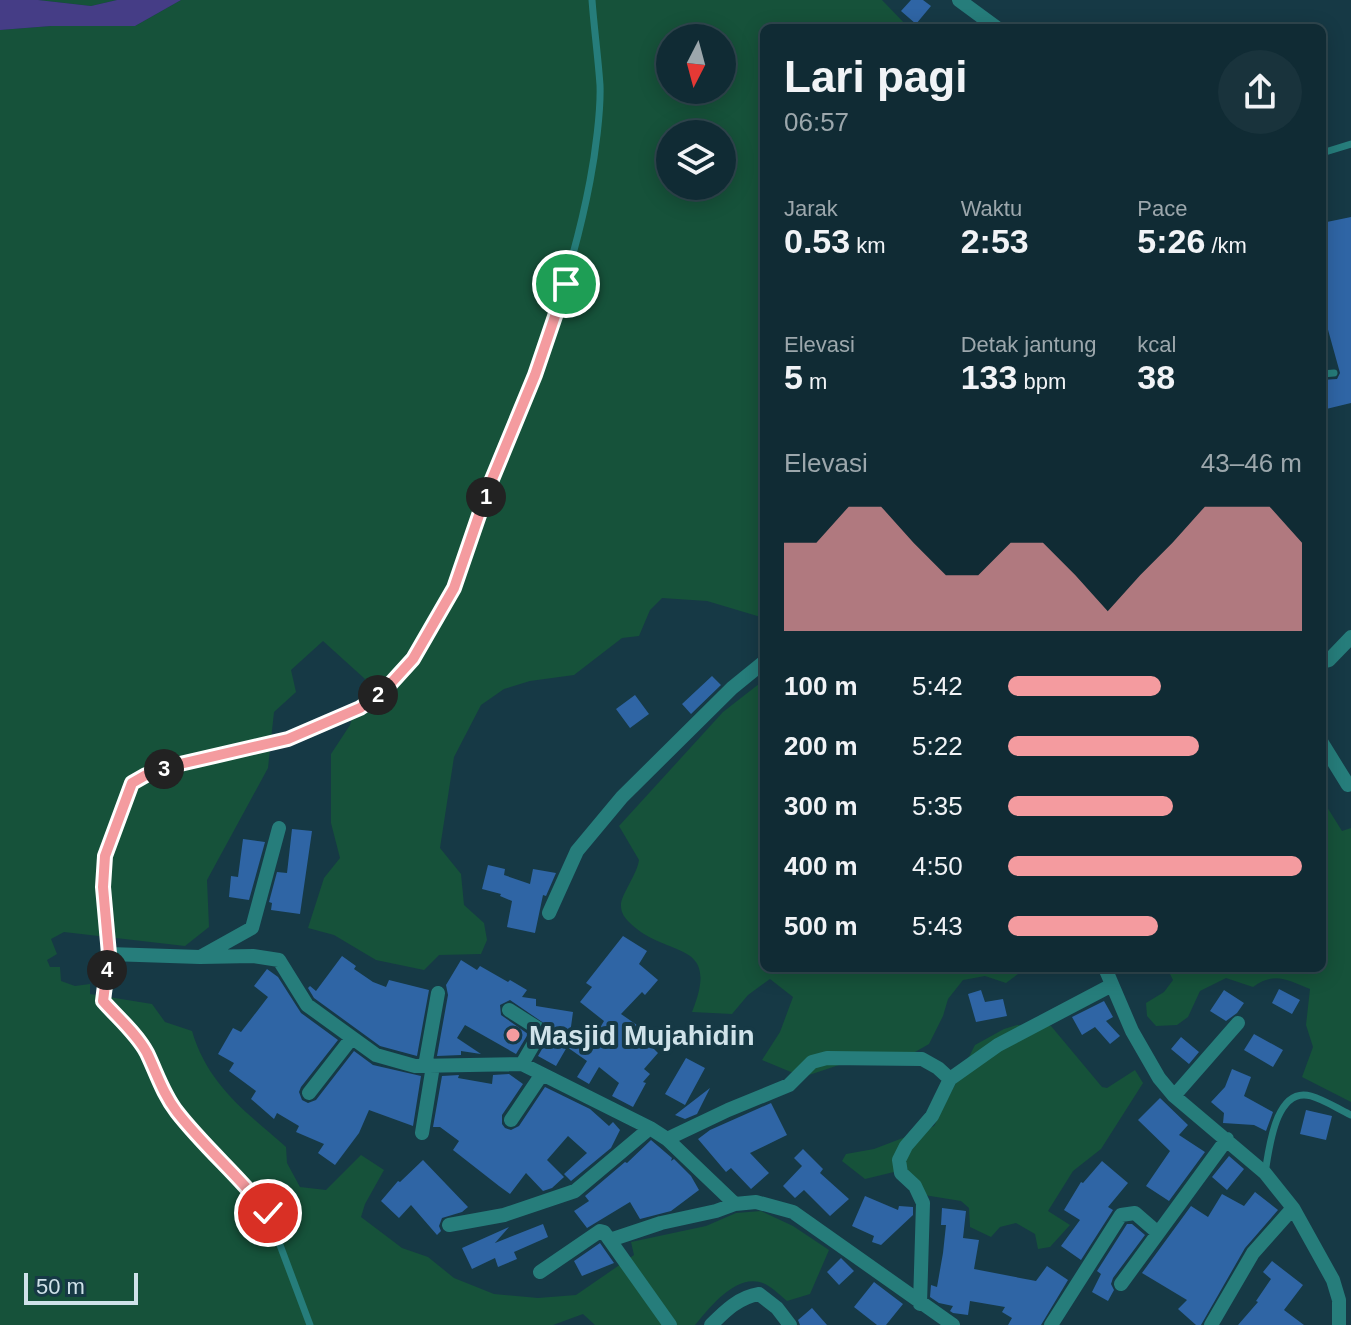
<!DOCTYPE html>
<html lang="id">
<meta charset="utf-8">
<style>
body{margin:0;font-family:Arial,sans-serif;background:#19333c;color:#f1f3f6;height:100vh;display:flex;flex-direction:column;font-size:30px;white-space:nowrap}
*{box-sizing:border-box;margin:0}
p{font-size:26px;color:#9ca7ac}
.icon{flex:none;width:44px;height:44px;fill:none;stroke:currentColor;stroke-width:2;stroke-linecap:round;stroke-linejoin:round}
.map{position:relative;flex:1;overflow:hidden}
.details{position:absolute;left:760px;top:24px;width:566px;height:948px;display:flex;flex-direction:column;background:#102b34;border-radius:12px;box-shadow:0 4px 20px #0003,0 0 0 2px #30474f}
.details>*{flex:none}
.needle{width:52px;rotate:186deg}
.controls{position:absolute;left:656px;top:24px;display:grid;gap:16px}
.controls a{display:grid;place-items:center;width:80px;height:80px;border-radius:50%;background:#102b34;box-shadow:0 4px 20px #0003,0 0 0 2px #30474f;font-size:40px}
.scale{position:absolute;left:24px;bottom:20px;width:114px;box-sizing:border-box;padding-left:8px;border:4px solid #cfe2e9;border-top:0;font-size:22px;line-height:28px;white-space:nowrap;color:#cfe2e9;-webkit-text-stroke:6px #163945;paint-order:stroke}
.pin{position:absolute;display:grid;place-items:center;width:68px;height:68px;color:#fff;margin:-34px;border:4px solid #fff;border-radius:50%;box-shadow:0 2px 8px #0007}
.km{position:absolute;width:40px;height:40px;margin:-20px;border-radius:50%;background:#222;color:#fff;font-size:22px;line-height:40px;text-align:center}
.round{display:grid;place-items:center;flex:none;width:84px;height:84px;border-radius:42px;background:#19333c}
.summary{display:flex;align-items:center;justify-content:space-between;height:136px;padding:0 24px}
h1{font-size:44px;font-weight:700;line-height:60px}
.figures{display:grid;grid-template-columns:repeat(3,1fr);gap:12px;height:136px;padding:8px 24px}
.figures div{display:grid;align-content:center}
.figures b{font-size:34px;font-weight:700}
.figures small{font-size:22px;font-weight:400}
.figures p{font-size:22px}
.chart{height:224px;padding:16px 24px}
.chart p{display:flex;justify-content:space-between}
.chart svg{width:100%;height:144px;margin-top:8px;fill:#f49b9f;opacity:.7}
ul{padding:0 24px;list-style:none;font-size:26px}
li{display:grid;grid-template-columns:128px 96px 1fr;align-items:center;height:60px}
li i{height:20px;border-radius:10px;background:#f49b9f}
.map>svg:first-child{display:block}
.green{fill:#16523a;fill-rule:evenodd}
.water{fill:#453d86}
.building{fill:#2f65a5}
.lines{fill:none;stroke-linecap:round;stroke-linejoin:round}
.service{stroke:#267d7b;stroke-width:7}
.minor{stroke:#267d7b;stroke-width:14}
.route-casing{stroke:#fff;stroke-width:16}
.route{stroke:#f49b9f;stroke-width:10}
.poi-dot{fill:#f49b9f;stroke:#163945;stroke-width:3}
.labels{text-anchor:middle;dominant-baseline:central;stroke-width:8;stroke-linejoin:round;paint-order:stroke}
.poi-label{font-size:28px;font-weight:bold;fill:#cfe2e9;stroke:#163945;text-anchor:start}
</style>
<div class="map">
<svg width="1351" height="1325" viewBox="0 0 1351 1325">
<rect width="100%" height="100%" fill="#163945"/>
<path class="green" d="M38 0H117L91 6Z
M181 0H882L909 28H764V618L707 601 662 598 650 610 639 636 622 638 574 675 530 681 504 689 481 705 454 757 440 848 461 874 464 905 484 923 487 940 481 954 439 955 424 970 376 960 334 935 308 928 324 878 340 858 331 823V754L350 725 365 679 323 641 291 670 296 692 274 712 268 768 207 880 209 927 185 946 64 932 51 939 57 954 47 960 50 967H60L61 981 75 986 90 984V994L152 1004 165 1022 192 1031C208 1085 245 1111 286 1147L287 1163 300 1187 326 1190 361 1155 384 1170 365 1204 361 1217 402 1248 428 1257 454 1278 494 1294 538 1298 576 1295 634 1255 631 1242 706 1226 736 1213 761 1211 793 1226 829 1250 810 1294 787 1301C781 1296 774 1289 767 1285 739 1269 710 1307 695 1325H595L583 1314 553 1325H0V30L51 26H135ZM670 38H722V90H670ZM670 134H722V186H670Z
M764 680V968H1026L1006 983 985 976 963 980 948 999 943 1016 929 1044 908 1056 839 1065 803 1077 762 1060 780 1032 793 997 770 979 748 995 732 1014 692 1012C722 937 666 960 629 922 625 918 621 913 621 906 620 896 637 875 639 860L619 826 723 712Z
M1322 799 1342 831 1351 828V1102L1302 1077 1313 1047 1306 1025 1310 989C1287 980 1275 971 1253 987L1226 978 1200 991 1188 1017 1177 1025 1156 1026 1147 1016 1146 1003 1164 992 1173 980 1167 968H1322Z
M1017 1025 1051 1026 1102 1087 1107 1088 1135 1070 1143 1083 1101 1149 1073 1171 1048 1211 1070 1225 1050 1247 1038 1249 1035 1234 1016 1223 1000 1227 991 1237 970 1227 969 1208 961 1201 924 1195 894 1172 865 1179 842 1161 846 1154 874 1149 934 1126 975 1045 1004 1029Z"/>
<path class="water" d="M0 0H38L91 6 117 0H181L135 26H51L0 30Z"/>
<path class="building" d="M911 0H923L931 6 916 24 901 11Z
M1351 217V403L1322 410V380L1337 379 1340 373 1322 308V223Z
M712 676 721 685 691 714 682 704Z
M635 695 649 714 630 728 616 709Z
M292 829 312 831 300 914 271 910 272 903 269 902 277 872 287 873Z
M243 839 265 842 249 900 229 897 231 876 238 877Z
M488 865 505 869 504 875 530 884 533 869 556 873 546 896 543 895 535 933 507 927 512 901 500 896 501 894 482 889Z
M623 936 647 951 639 964 658 980 645 995 642 992 621 1014 647 1032 643 1038 658 1053 644 1069 650 1074 643 1082 646 1083 633 1107 612 1096 619 1083 599 1067 589 1084 577 1077 587 1061 567 1047 556 1066 538 1056 549 1037 548 1026 510 1000 500 1005 501 1015 528 1034 516 1054 465 1025 457 1038 481 1054 461 1051V1055L437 1056 448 995 446 985 461 960 477 970 480 966 508 982 510 980 527 990 522 997 536 999V1006L573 1012 570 1034 589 1047 604 1021 580 1002 592 987 586 983Z
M342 956 356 966 354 969 373 982 386 987 389 980 429 990 417 1056 380 1046 314 998 308 988 310 986 316 991Z
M267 969 278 977 301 1013 338 1040 301 1087 299 1092 302 1100 308 1103 316 1100 354 1051 373 1065 421 1076 413 1126 369 1110 359 1133 335 1165 318 1153 324 1144 296 1132 299 1126 277 1113 274 1119 251 1099 256 1091 229 1071 234 1063 218 1054 233 1028 241 1032 268 997 254 986Z
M1279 989 1300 1000 1292 1014 1272 1003Z
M981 990 985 1002 1003 999 1007 1016 976 1022 968 994Z
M1224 990 1244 1003 1237 1013 1226 1021 1210 1011Z
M1104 1001 1113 1017 1106 1021 1120 1036 1110 1044 1095 1027 1082 1035 1072 1017Z
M1254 1034 1283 1050 1273 1067 1244 1050Z
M1181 1037 1199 1052 1189 1064 1171 1049Z
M686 1058 705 1068 685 1105 665 1094Z
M1232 1069 1251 1077 1244 1096 1273 1112 1266 1131 1254 1125 1223 1123 1224 1113 1211 1102 1225 1087Z
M509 1074 523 1084 502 1115V1124L505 1128 511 1130 519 1126 545 1087 590 1109 609 1126 613 1122 620 1130 611 1148 571 1181 564 1174 587 1153 568 1136 547 1160 564 1177 552 1188 543 1191 526 1173 510 1194 499 1186 453 1150 459 1141 440 1127H433L442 1076 459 1075 458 1078 492 1084 493 1075Z
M710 1088 697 1114 685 1119 675 1115Z
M1160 1098 1188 1125 1179 1135 1205 1152 1169 1201 1146 1186 1170 1151 1138 1120Z
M771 1103 787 1135 750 1153 769 1173 751 1189 731 1168 726 1172 698 1139 710 1130Z
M1306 1110 1332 1116 1326 1140 1300 1134Z
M651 1140 672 1158 671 1161 674 1159 691 1176 699 1190 671 1211 640 1219 630 1202 587 1228 574 1211 589 1201 585 1196 625 1162 627 1163Z
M803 1149 823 1169 820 1173 849 1199 830 1216 804 1190 795 1198 783 1186 802 1166 794 1158Z
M1229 1156 1244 1169 1227 1190 1212 1177Z
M423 1160 468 1207 462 1212 442 1218 439 1226 441 1231 437 1235 411 1205 399 1218 381 1201 398 1181 400 1182Z
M1102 1161 1128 1183 1108 1207 1113 1210 1081 1260 1061 1246 1080 1220 1064 1210 1081 1182 1083 1183Z
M1255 1192 1278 1210 1245 1248 1201 1325H1196L1178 1309 1187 1300 1142 1273 1191 1206 1208 1217 1222 1194 1244 1206Z
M865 1196 898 1210 899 1206 913 1207V1215L881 1245 872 1242 874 1236 852 1226Z
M942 1208 966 1211 963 1238 979 1240 974 1269 1036 1281 1047 1266 1068 1280 1041 1325H1008L1012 1318 1002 1312 1005 1307 970 1301 968 1315 953 1313 950 1311 953 1306 939 1303 930 1297 931 1285 937 1287 943 1253 946 1225H941Z
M543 1224 548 1237 514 1252 517 1259 498 1267 495 1258 472 1269 462 1248 509 1227 495 1243Z
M1127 1224H1132L1145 1235 1113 1278 1111 1284 1114 1290 1108 1301 1092 1292 1101 1274 1097 1271Z
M600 1243 614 1263 582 1276 574 1261Z
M841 1258 854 1271 839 1285 827 1272Z
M1272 1261 1303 1285 1284 1310 1304 1325H1238L1258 1302 1256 1301 1271 1279 1263 1272Z
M874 1282 903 1304 886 1325H877L854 1307Z
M812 1308 827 1325H800L798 1320Z"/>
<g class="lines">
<path class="service" d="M1322 153 1351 144
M1322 374 1334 373
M1265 1173C1269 1150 1275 1086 1311 1096 1325 1100 1338 1109 1351 1115
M310 1325 268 1213 246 1184 218 1158 178 1114 161 1088 145 1050 103 1001 109 954 103 887 105 856 132 783C157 769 185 763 213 757 269 744 336 730 381 693 442 643 462 555 490 486 530 386 570 287 590 181 595 155 601 111 600 85 598 56 594 28 592 0"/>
<path class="minor" d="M959 0 997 28
M1322 662 1329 660 1351 637
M1322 743 1348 785
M549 913 577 851 622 797 732 688 764 662
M109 954 200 957 252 928 279 828
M200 957 253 956 279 960 307 1005 376 1055 415 1066 522 1064 650 1128 667 1139 735 1204
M1105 968 1132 1031 1159 1078 1174 1096 1265 1173 1293 1208 1333 1280 1339 1300V1325
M509 1010 539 1029 540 1033 522 1064
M425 1066 438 993
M309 1093 351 1039
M1174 1096 1238 1023
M511 1120 542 1074
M422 1133 433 1066
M667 1139 728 1110 789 1085 812 1062 827 1058 922 1059 938 1068 950 1079
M449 1225 504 1215 575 1191 650 1128
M610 1240 661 1223 716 1211 735 1204 756 1202 793 1212 953 1325
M540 1272 600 1231 604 1232 670 1325
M1121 1284 1227 1139
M920 1304 923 1203 915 1186 901 1173 899 1160 906 1146 932 1116 950 1079 998 1045 1112 985
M711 1325C725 1311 739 1297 759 1294L777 1308 790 1325
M1051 1325 1121 1215 1135 1213 1158 1233
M1211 1325 1253 1253 1293 1208"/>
</g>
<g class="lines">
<g class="route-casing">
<path id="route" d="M268 1213C240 1177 205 1148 177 1112 163 1094 157 1074 147 1053 137 1034 117 1017 103 1001L109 954 103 887 105 856 132 783 146 775 180 764 288 739 360 708 383 692 413 659 454 588 488 489 535 375 566 284"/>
</g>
<use href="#route" class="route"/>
</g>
<circle class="poi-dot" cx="513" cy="1035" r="8"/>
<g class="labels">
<g class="poi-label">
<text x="529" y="1035">Masjid Mujahidin</text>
</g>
</g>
</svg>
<div class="controls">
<a><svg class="needle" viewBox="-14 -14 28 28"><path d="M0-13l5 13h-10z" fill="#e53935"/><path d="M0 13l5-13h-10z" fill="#9ca7ac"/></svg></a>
<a><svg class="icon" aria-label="layers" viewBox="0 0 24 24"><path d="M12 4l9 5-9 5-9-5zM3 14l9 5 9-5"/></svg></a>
</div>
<div class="scale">50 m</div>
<div class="pin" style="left:566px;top:284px;background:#1e9e55"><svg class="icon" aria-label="arrive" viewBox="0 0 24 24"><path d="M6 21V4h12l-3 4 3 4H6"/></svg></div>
<div class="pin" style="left:268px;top:1213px;background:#d93025"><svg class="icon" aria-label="check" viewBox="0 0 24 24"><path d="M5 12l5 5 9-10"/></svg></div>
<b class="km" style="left:486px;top:497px">1</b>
<b class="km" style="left:378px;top:695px">2</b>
<b class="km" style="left:164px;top:769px">3</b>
<b class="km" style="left:107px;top:970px">4</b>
<section class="details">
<div class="summary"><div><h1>Lari pagi</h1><p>06:57</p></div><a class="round"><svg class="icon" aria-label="share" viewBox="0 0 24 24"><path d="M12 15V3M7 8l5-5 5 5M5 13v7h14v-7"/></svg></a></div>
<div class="figures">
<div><p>Jarak</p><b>0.53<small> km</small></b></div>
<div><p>Waktu</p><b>2:53</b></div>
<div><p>Pace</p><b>5:26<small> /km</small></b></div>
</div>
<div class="figures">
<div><p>Elevasi</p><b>5<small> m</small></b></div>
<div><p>Detak jantung</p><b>133<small> bpm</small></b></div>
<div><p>kcal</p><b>38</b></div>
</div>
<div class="chart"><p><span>Elevasi</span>43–46 m</p>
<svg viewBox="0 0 160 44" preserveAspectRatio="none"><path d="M0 44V17L10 17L20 6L30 6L40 17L50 27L60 27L70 17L80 17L90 27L100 38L110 27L120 17L130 6L140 6L150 6L160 17V44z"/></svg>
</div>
<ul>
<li><b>100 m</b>5:42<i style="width:52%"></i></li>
<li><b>200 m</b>5:22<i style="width:65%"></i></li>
<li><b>300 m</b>5:35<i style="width:56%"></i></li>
<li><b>400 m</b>4:50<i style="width:100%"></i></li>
<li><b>500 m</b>5:43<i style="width:51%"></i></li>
</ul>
</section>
</div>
